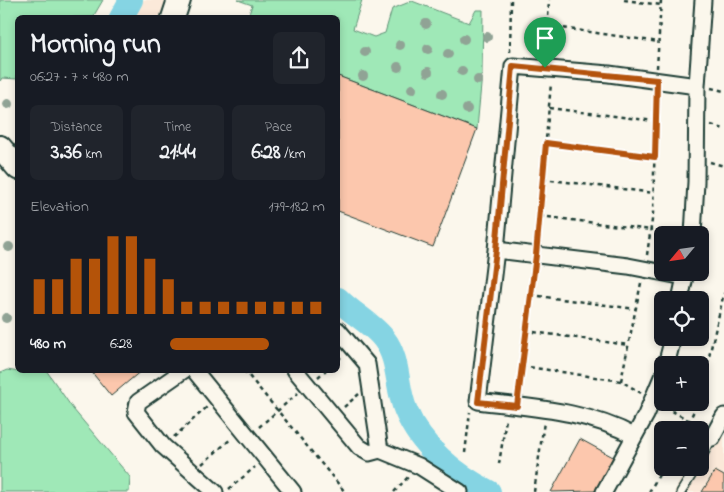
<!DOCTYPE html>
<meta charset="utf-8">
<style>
body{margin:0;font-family:"Indie Flower",sans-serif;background:#20242c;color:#f1f3f6;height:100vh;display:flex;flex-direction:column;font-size:19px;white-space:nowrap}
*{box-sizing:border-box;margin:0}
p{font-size:16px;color:#9ea1a6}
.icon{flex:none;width:28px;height:28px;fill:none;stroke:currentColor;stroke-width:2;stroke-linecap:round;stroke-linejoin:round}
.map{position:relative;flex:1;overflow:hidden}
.panel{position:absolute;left:15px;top:15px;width:325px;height:358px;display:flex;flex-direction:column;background:#171b24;border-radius:8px;box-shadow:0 2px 8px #0003}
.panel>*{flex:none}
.needle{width:32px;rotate:241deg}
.tools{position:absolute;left:654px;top:226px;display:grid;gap:10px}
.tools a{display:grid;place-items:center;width:55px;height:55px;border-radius:8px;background:#171b24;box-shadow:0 2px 8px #0003;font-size:25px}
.pin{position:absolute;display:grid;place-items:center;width:42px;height:42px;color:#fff;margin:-51px -21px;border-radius:50% 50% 50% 0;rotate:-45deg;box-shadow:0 0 5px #0007}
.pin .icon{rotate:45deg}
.round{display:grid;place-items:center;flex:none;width:52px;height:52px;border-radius:8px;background:#20242c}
.overview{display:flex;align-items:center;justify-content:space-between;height:85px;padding:0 15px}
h1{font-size:28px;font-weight:700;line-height:38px}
.metrics{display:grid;grid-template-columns:repeat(3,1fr);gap:8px;height:85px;padding:5px 15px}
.metrics div{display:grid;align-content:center;border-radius:8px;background:#20242c;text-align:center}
.metrics b{font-size:21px;font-weight:700}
.metrics small{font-size:14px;font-weight:400}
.metrics p{font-size:14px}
.chart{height:140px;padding:10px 15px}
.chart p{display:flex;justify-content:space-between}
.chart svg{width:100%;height:90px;margin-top:5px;stroke:#b45309;stroke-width:6}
ul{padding:0 15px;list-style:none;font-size:16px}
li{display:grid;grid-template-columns:80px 60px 1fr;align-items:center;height:38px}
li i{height:12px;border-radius:6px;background:#b45309}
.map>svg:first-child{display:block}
.built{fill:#fbe9d9}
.green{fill:#9fe8b7;stroke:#5f9276}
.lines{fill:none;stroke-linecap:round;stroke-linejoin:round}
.river{stroke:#85d4e3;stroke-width:24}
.building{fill:#fcc7ad;stroke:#1f3d34}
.service-casing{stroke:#1f3d34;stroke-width:11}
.minor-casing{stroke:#1f3d34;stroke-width:19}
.secondary-casing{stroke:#1f3d34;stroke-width:26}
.path{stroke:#1f3d34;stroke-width:2.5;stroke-dasharray:4 4;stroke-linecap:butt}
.service{stroke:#fbf7ec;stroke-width:8}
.minor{stroke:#fbf7ec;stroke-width:15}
.secondary{stroke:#fbf7ec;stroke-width:22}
.tree{fill:#90a395}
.route-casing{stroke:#fff;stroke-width:10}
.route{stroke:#b45309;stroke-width:6}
</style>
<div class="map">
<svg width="724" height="492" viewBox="0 0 724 492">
<rect width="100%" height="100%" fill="#fbf7ec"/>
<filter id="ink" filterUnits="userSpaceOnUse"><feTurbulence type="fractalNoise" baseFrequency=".02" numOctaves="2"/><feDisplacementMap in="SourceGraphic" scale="10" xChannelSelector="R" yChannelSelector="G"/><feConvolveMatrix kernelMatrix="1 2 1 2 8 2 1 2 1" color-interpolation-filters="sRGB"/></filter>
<g filter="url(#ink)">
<path class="built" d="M138 0H174L168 17 129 18Z
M706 431 724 436V492H674L687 468H700V442Z"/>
<path class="green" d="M0 0H103L93 17 18 18 17 79 2 78 0 81Z
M238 0H362L353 29 374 37 385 33 392 9 412 1 469 23 476 10H483L482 74 477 129 338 76V18L248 17 252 5Z
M7 370 25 373 28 370H46L73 409 130 477 129 492H0V373Z"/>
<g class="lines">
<path class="river" d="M121 18 131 0
M338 299C351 313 373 324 384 339 400 359 396 389 406 411 421 447 455 475 489 492"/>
</g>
<path class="building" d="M338 76 477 129 433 247 338 211Z
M90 370H142L111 396Z
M580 439 613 457 595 491 551 492Z
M715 471 724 476V492H702Z"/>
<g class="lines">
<g class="service-casing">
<path id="service" d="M700 460 712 438
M681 492 696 468"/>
</g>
<g class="minor-casing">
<path id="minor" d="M693 235 696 182 697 86 703 0
M496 250 628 266 685 277
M680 300 686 272
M338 330 367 364 380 450
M666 365 673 338
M184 370 138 402 136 412 163 446 215 492
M194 370 293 492
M295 370 359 447 369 453 380 450
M634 436C586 410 532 408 478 401L496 250 513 66 609 74 697 86
M712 438 724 416
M380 450 419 466 460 492
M604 492 646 415 662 377"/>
</g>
<g class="secondary-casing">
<path id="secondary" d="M173 18 179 0
M0 147 18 168"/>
</g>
<path class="path" d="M624 0 661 5
M548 26 659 42
M510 52 511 0
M546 56 549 0
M657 68 661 0
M711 88 724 91
M549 108 655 121
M711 125 724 129
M546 143 655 157
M710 162 724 166
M543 179 654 193
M540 216 652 230
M537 242 551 83
M647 255 653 213 656 94
M531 295 636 309
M526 331 628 345
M338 360 343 355
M522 366 621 381 641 393
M244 370 345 492
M318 377 326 370
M621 381 641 283
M518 393 535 268
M700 395 724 293
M344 407 359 394
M665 407 690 421
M259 427 298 393
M685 430 698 402
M174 437 207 407
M465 453 470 412
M202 464 232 438
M499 464 506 419
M229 489 255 467
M394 492 409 476
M534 492 544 422
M649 492 663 468"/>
<use href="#service" class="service"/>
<use href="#minor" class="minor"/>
<use href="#secondary" class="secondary"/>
</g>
<g class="tree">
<circle cx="426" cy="24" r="5"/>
<circle cx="487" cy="37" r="5"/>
<circle cx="464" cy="39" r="5"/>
<circle cx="400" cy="45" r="5"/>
<circle cx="428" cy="49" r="5"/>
<circle cx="365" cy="52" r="5"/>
<circle cx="448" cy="54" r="5"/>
<circle cx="398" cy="67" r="5"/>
<circle cx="462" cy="71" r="5"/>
<circle cx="428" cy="72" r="5"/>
<circle cx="363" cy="76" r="5"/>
<circle cx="478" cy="80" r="5"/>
<circle cx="412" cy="89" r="5"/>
<circle cx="442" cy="94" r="5"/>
<circle cx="8" cy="104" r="5"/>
<circle cx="467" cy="109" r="5"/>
<circle cx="9" cy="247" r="5"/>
<circle cx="6" cy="318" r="5"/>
</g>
</g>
<g class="lines" filter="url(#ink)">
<g class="route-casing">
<path id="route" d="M513 66 657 80 655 157 546 143 536 255 517 406 478 402 496 250Z"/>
</g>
<use href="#route" class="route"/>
</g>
</svg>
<div class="tools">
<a><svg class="needle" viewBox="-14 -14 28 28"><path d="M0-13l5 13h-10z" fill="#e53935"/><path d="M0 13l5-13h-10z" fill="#9ea1a6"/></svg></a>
<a><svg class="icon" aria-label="locate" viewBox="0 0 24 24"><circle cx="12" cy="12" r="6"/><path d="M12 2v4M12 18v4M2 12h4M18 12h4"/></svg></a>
<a>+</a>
<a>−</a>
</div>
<div class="pin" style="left:545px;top:68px;background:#1e9e55"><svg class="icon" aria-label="arrive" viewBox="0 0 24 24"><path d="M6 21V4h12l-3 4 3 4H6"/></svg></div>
<section class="panel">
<div class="overview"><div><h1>Morning run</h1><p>06:27 · 7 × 480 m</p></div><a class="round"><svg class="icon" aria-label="share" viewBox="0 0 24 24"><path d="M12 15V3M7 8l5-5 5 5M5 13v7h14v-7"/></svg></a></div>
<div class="metrics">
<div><p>Distance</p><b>3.36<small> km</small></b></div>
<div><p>Time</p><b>21:44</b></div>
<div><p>Pace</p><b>6:28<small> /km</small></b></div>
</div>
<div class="chart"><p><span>Elevation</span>179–182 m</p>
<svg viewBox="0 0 160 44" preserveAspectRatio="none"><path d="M5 44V27M15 44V27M25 44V17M35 44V17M45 44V6M55 44V6M65 44V17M75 44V27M85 44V38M95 44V38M105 44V38M115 44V38M125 44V38M135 44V38M145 44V38M155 44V38"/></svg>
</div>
<ul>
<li><b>480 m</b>6:28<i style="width:64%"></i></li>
</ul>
</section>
</div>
